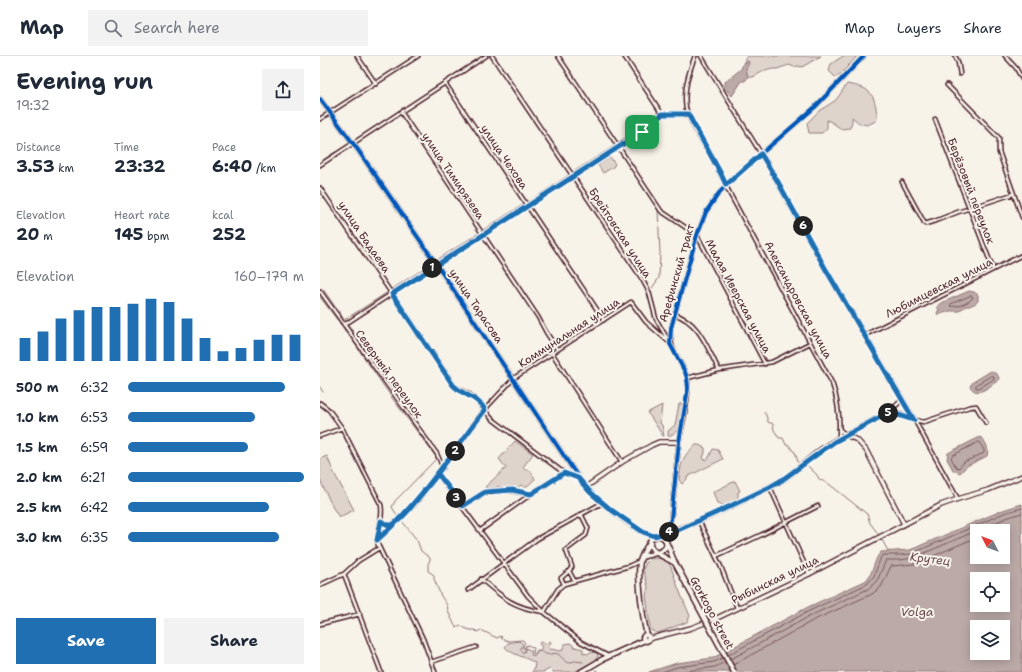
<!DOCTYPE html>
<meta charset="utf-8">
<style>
body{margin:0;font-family:"Shantell Sans",sans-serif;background:#f2f2f3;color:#1f2937;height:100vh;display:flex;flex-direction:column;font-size:15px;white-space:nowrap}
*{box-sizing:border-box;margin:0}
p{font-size:13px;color:#747a83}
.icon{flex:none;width:22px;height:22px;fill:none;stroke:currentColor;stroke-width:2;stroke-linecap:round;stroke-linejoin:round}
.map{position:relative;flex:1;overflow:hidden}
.side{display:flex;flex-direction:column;background:#fff;width:320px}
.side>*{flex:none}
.needle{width:26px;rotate:312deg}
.controls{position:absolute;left:650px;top:468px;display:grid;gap:8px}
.controls a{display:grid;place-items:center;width:40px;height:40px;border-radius:0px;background:#fff;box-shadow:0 2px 10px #0003;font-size:20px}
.pin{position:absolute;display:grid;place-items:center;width:34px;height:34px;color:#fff;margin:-17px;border-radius:8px;box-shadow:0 2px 6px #0006}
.km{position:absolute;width:20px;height:20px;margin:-10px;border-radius:50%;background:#222;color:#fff;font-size:11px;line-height:20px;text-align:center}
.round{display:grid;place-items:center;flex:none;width:42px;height:42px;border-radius:0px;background:#f2f2f3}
.headline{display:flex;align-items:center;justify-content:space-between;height:68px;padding:0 16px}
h1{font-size:22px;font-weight:700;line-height:30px}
.figures{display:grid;grid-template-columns:repeat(3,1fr);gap:6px;height:68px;padding:4px 16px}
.figures div{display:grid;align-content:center}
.figures b{font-size:17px;font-weight:700}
.figures small{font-size:11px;font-weight:400}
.figures p{font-size:11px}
.chart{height:112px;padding:8px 16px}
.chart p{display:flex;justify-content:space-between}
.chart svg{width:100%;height:72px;margin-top:4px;stroke:#1f6fb2;stroke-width:6}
.button{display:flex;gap:8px;margin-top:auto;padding:8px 16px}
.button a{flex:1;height:46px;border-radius:0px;background:#1f6fb2;color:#fff;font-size:16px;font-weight:700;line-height:46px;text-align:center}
.button a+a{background:#f2f2f3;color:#1f2937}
ul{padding:0 16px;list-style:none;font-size:13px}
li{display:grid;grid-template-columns:64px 48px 1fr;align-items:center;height:30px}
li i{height:10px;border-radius:5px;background:#1f6fb2}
header{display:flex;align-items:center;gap:24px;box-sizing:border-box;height:56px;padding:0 20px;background:#fff;border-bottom:1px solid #e0e1e3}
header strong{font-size:19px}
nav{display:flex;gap:22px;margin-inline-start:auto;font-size:14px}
.search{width:280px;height:36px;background:#f2f2f3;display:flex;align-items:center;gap:10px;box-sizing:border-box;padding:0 14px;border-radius:0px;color:#747a83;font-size:15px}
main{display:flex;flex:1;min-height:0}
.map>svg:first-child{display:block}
.green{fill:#ded4cc;stroke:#947a7c}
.water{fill:#bcaaa7;stroke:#8e7275;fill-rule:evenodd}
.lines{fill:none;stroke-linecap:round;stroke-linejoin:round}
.shore{stroke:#78575d;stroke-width:1}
.stream{stroke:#8e7275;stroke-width:1}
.minor-casing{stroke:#4a1f2b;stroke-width:5.5}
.tertiary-casing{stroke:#4a1f2b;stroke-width:6}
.secondary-casing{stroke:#4a1f2b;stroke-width:6}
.primary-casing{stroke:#4a1f2b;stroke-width:7}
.minor{stroke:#f7f3e8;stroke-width:2.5}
.tertiary{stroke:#f7f3e8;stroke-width:3.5}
.secondary{stroke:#f7f3e8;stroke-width:3.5}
.primary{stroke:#f7f3e8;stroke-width:4}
.primary-bridge-casing{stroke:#4a1f2b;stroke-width:7;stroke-linecap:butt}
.primary-bridge{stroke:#f7f3e8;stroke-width:4}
.cycleway-casing{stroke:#f7f3e8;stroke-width:6}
.cycleway{stroke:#0057b8;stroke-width:4}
.route-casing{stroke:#fff;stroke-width:8}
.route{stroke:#1f6fb2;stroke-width:5}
.labels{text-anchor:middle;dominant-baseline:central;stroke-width:4;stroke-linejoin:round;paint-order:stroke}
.street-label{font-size:11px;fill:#4a1f2b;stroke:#f7f3e8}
.water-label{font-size:12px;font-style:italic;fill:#6c4950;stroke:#f7f3e8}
</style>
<header>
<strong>Map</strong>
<div class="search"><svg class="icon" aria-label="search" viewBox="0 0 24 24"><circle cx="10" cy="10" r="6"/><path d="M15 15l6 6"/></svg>Search here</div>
<nav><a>Map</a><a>Layers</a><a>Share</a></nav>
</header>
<main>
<section class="side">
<div class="headline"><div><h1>Evening run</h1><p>19:32</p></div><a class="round"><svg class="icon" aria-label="share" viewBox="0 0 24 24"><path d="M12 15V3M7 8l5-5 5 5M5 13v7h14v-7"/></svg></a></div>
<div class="figures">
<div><p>Distance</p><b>3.53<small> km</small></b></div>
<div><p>Time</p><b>23:32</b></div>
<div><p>Pace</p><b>6:40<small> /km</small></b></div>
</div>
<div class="figures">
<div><p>Elevation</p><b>20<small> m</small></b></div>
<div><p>Heart rate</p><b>145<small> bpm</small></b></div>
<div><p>kcal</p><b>252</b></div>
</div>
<div class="chart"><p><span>Elevation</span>160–179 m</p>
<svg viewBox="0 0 160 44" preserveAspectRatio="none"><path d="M5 44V30M15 44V26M25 44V18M35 44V13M45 44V11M55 44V11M65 44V9M75 44V6M85 44V8M95 44V18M105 44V30M115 44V38M125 44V36M135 44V31M145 44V28M155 44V28"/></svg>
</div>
<ul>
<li><b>500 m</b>6:32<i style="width:89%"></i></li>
<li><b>1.0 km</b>6:53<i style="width:72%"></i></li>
<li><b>1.5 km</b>6:59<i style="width:68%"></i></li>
<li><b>2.0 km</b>6:21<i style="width:100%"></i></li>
<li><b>2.5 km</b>6:42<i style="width:80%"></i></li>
<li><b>3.0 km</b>6:35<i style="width:86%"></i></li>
</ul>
<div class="button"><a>Save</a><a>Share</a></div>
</section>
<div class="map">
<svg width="702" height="616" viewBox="0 0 702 616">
<rect width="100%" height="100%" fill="#f7f3e8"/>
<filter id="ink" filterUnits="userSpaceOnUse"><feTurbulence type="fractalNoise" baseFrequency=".025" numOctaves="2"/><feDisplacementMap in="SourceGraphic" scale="8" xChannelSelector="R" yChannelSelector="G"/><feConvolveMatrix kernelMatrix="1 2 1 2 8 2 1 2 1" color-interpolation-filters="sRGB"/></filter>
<g filter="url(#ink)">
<path class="green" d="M428 0H501L482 11 478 10 474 11 469 9 457 13H452L442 16 433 21H428L426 13 428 5 423 8 426 1Z
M523 0H537L520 19 515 21 509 15 511 8Z
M527 28C544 31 553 33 556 52 557 57 558 60 556 65L547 69 539 67 532 61V66L530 72 521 73 513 67 507 64V72L502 77H489L487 67 499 55 516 44Z
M290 101 295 108 293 111 283 117 278 109Z
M359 348H362L364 350C362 363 362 376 348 380V375L355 369Z
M342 349 340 367 342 369 344 380H343L330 360 327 357Z
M195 385 213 398 203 411 205 414 207 413 209 415 210 414 215 423 205 432 201 429 196 433 193 431 181 432 178 430 176 432 168 433 165 431 186 412 179 403Z
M376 389H379L385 392V397L383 402 385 404 388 403 393 393 398 394 403 403 367 421V423L362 428 359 424C361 407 362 400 376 389Z
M7 400 13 415 34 454 19 461 13 452 0 424V403Z
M415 425 420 435 418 436V443L405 450 397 447 393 436Z
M336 502 341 503 348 506 351 511 359 534 370 560 367 566 338 577 332 575 330 571 326 539 328 531 323 513 326 507 330 503Z
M199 585 203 588V592L208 593 212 595 211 599 215 600 217 596 222 592 219 587 221 586 226 588 230 585 231 587 229 590 230 593 242 595 245 588 250 587 255 591 263 593V597L268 598 270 596 277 597 278 600 276 604 254 616H233L230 613 223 616H212L214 613 215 607C206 601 190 598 185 591L188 587Z"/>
<path class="water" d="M428 5 429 7 426 13 428 21 425 25H422L412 40 408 36 404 31 405 30V26L421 13 423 8Z
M649 235 654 236 658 239V245C656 248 653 248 650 250H646L640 254 639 255H630L618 259 617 257 619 253 617 251 619 248Z
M671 315 677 318 679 322 678 325C669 330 657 343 650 330L653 326Z
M660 381C666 385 669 392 667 400L647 410 640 417 633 414 627 403 628 397Z
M702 448V616H329L357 607 393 602 488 551 545 525C554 518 553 504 561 496L590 494 683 454ZM657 475H683V501H657ZM657 523H683V549H657ZM657 571H683V597H657Z"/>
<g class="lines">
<path class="shore" d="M650 240H652L653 242C648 247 637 252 630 250L631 248Z
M671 320H674V323L659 332H656V329Z
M659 386 664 394V397L644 406 639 412 636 411 631 402 632 400Z
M408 599 489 555 547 528 554 520 561 501 563 499H580L591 498 684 457 702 452
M411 603 492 559 550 532 558 523 566 504H580L593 502 686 462 702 457
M413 609 494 564 552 538 561 531 571 510 595 508 657 481
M342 616 357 611 394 606 403 602
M359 616 395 611 405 606"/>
<path class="stream" d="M11 54 53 26
M0 61 6 57
M299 86 335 63 338 59 336 52 334 48
M0 106 15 96
M253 116 293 91
M209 146 249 119
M163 174 201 150
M102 191 112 207
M117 204 157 178
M332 232 339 222 340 197 338 154
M3 233 16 252
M72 233 111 208
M0 241 18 265
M82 248 95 267
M19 255 23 262
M24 264 68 236
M19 267 21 269
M28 268 56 309
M96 269 99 273
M23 271 26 277
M28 278 72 342 116 401V403L75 445 72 451 78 461
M0 331 3 336
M444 356 446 359 448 366 453 368 454 374 459 382H463L466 389H469L473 395 475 396 478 406
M32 395 37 405
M487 409 497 419 499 423 509 428 547 458 550 467 559 479
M39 410 43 419
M82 465 97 484 101 495 110 502V504L108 508V515L114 519V523L121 540 127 549 128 555 135 570 137 571 140 569C144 572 150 575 155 574L157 576 161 574 177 582 181 580 182 583 189 585 203 584 205 587 200 593 203 597 205 595V590L208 589 214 592 213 598H215L217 594H219C230 603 232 595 238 598 241 600 244 604 247 607L255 605 263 606
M561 482 568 495
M275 614 279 616"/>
<g class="minor-casing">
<path id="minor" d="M37 0 56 28
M172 0 322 223 329 236 336 263 348 284
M238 0 341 155 377 179 445 308
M304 0 342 58H368
M375 0C369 16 363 34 366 52 370 68 382 84 390 98 398 112 404 126 411 140L512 327C518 344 520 365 519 382
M381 0 448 109 505 212 594 363 638 443
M635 0 638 6 640 18
M685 0 696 12 702 23
M125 27 284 264
M627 29 679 82V96L702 161
M81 56 218 261 226 276 237 293
M0 63 98 0
M615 63 673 213
M0 109 166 0
M582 126 605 168 615 165 638 156 693 138
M0 132 135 331 150 339 159 347 171 362 244 417 258 422
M0 235 117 398 123 412
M354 258C380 266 387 292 399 314
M24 269C125 202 226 138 327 72L342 58
M545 279 702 199
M232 297 302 406
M367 322 399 314 452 306 490 287
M0 347 9 354 22 372 61 449C64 463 56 476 58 489L103 583 115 616
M568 357 582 344
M519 373 526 379C540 373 563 355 577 358 587 360 595 365 604 366L649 351 656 350 666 367
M0 380 22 372
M359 386C362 370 371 336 367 321 361 301 348 296 351 272L377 179 386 156 399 137 412 123 495 51 544 0
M118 418 208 540 224 556 261 586 288 600
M450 431 489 518
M143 450 165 436 186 434 210 438
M61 465 69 469H73
M379 465 401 511 417 552
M161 474 211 438 244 417
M57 484 93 450 168 350 194 322 311 246 326 266 350 287
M396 500 441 479 498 450
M249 515 254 524
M24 518 61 616
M161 523C183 542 194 552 224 556L238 533 244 528 309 510 320 505
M244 528 241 522 249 515 252 511 246 494 266 479 268 472 261 458
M0 529 24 518 38 505 59 492
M148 534 217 483 282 447
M0 568 40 558
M111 606 156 591"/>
</g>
<g class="tertiary-casing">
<path id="tertiary" d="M0 43 38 94 117 209 262 427C277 443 313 476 334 480
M266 431 302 406 332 389 339 386H359L351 463 346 477
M338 479C369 471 397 457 426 443 438 436 452 431 464 423 485 408 502 388 526 379L537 384 546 394 584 468
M346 485 353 476"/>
</g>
<g class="secondary-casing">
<path id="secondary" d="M328 583 371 572 395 563 489 518 621 449 638 443 668 434 702 420"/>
</g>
<g class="primary-casing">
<path id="primary" d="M347 488 355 507 383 559
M322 501C329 498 350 497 346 485 344 481 342 480 338 479L331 483C325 495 346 501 355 507
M327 579C323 565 317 519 320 506 321 499 326 492 330 486
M323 582a3 3 0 1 1 6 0a3 3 0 1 1-6 0Z
M261 616 283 603 325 584"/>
</g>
<use href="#minor" class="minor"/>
<use href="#tertiary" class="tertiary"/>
<use href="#secondary" class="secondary"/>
<use href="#primary" class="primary"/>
<g class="primary-bridge-casing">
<path id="primary-bridge" d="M383 559 414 616"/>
</g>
<use href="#primary-bridge" class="primary-bridge"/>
<g class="cycleway-casing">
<path id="cycleway" d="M0 43 38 94 117 209 262 427C277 443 313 476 334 480
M345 477 351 463 359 386 368 332 367 322 365 316 350 288 351 272 377 179 386 156 399 137 412 123 495 51 544 0"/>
</g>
<use href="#cycleway" class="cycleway"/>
</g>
</g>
<g class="lines" filter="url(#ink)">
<g class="route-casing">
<path id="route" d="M322 76 72 238 133 329C142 339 158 341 165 354 130 399 100 447 57 484L61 465C63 466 67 469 70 469 75 470 89 454 92 450L118 418 143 450 165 436 192 434 211 438 244 417 258 422 270 436 290 453 323 476 334 480 358 474 402 454 450 431 462 424 514 386 562 360 572 357 594 364 505 212 458 126 441 98 406 129 401 118 368 58H342L336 65 322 76"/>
</g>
<use href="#route" class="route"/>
</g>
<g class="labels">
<g class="street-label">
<text transform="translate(184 101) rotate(56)">улица Чехова</text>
<text transform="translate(133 120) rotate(56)">улица Тимирязева</text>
<text transform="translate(651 135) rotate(69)">Берёзовый переулок</text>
<text transform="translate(300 177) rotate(57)">Брейтовская улица</text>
<text transform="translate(44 181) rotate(56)">улица Бадаева</text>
<text transform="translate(357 217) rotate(-74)">Арефинский тракт</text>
<text transform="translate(619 232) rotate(-27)">Любимцевская улица</text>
<text transform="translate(418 240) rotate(62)">Малая Иверская улица</text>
<text transform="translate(478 244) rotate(62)">Александровская улица</text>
<text transform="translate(156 250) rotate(56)">улица Тарасова</text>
<text transform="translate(249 277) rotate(-33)">Коммунальная улица</text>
<text transform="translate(69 318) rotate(54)">Северный переулок</text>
<text transform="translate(455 524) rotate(-26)">Рыбинская улица</text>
<text transform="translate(392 557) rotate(62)">Gorkogo street</text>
</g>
<g class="water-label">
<text transform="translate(610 503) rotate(7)">Крутец</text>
<text x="597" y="556">Volga</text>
</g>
</g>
</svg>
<div class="controls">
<a><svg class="needle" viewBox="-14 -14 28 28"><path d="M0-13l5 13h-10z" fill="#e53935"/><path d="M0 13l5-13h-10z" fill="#747a83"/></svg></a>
<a><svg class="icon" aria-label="locate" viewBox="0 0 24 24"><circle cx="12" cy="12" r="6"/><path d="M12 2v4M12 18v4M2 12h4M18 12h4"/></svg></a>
<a><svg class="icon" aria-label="layers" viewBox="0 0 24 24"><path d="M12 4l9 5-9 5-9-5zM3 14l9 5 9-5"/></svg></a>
</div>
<div class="pin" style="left:322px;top:76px;background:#1e9e55"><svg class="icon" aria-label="arrive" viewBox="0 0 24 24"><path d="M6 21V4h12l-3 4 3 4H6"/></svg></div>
<b class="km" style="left:112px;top:212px">1</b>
<b class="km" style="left:135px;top:395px">2</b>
<b class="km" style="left:136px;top:442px">3</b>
<b class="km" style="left:349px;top:476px">4</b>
<b class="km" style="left:568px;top:357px">5</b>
<b class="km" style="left:483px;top:170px">6</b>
</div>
</main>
